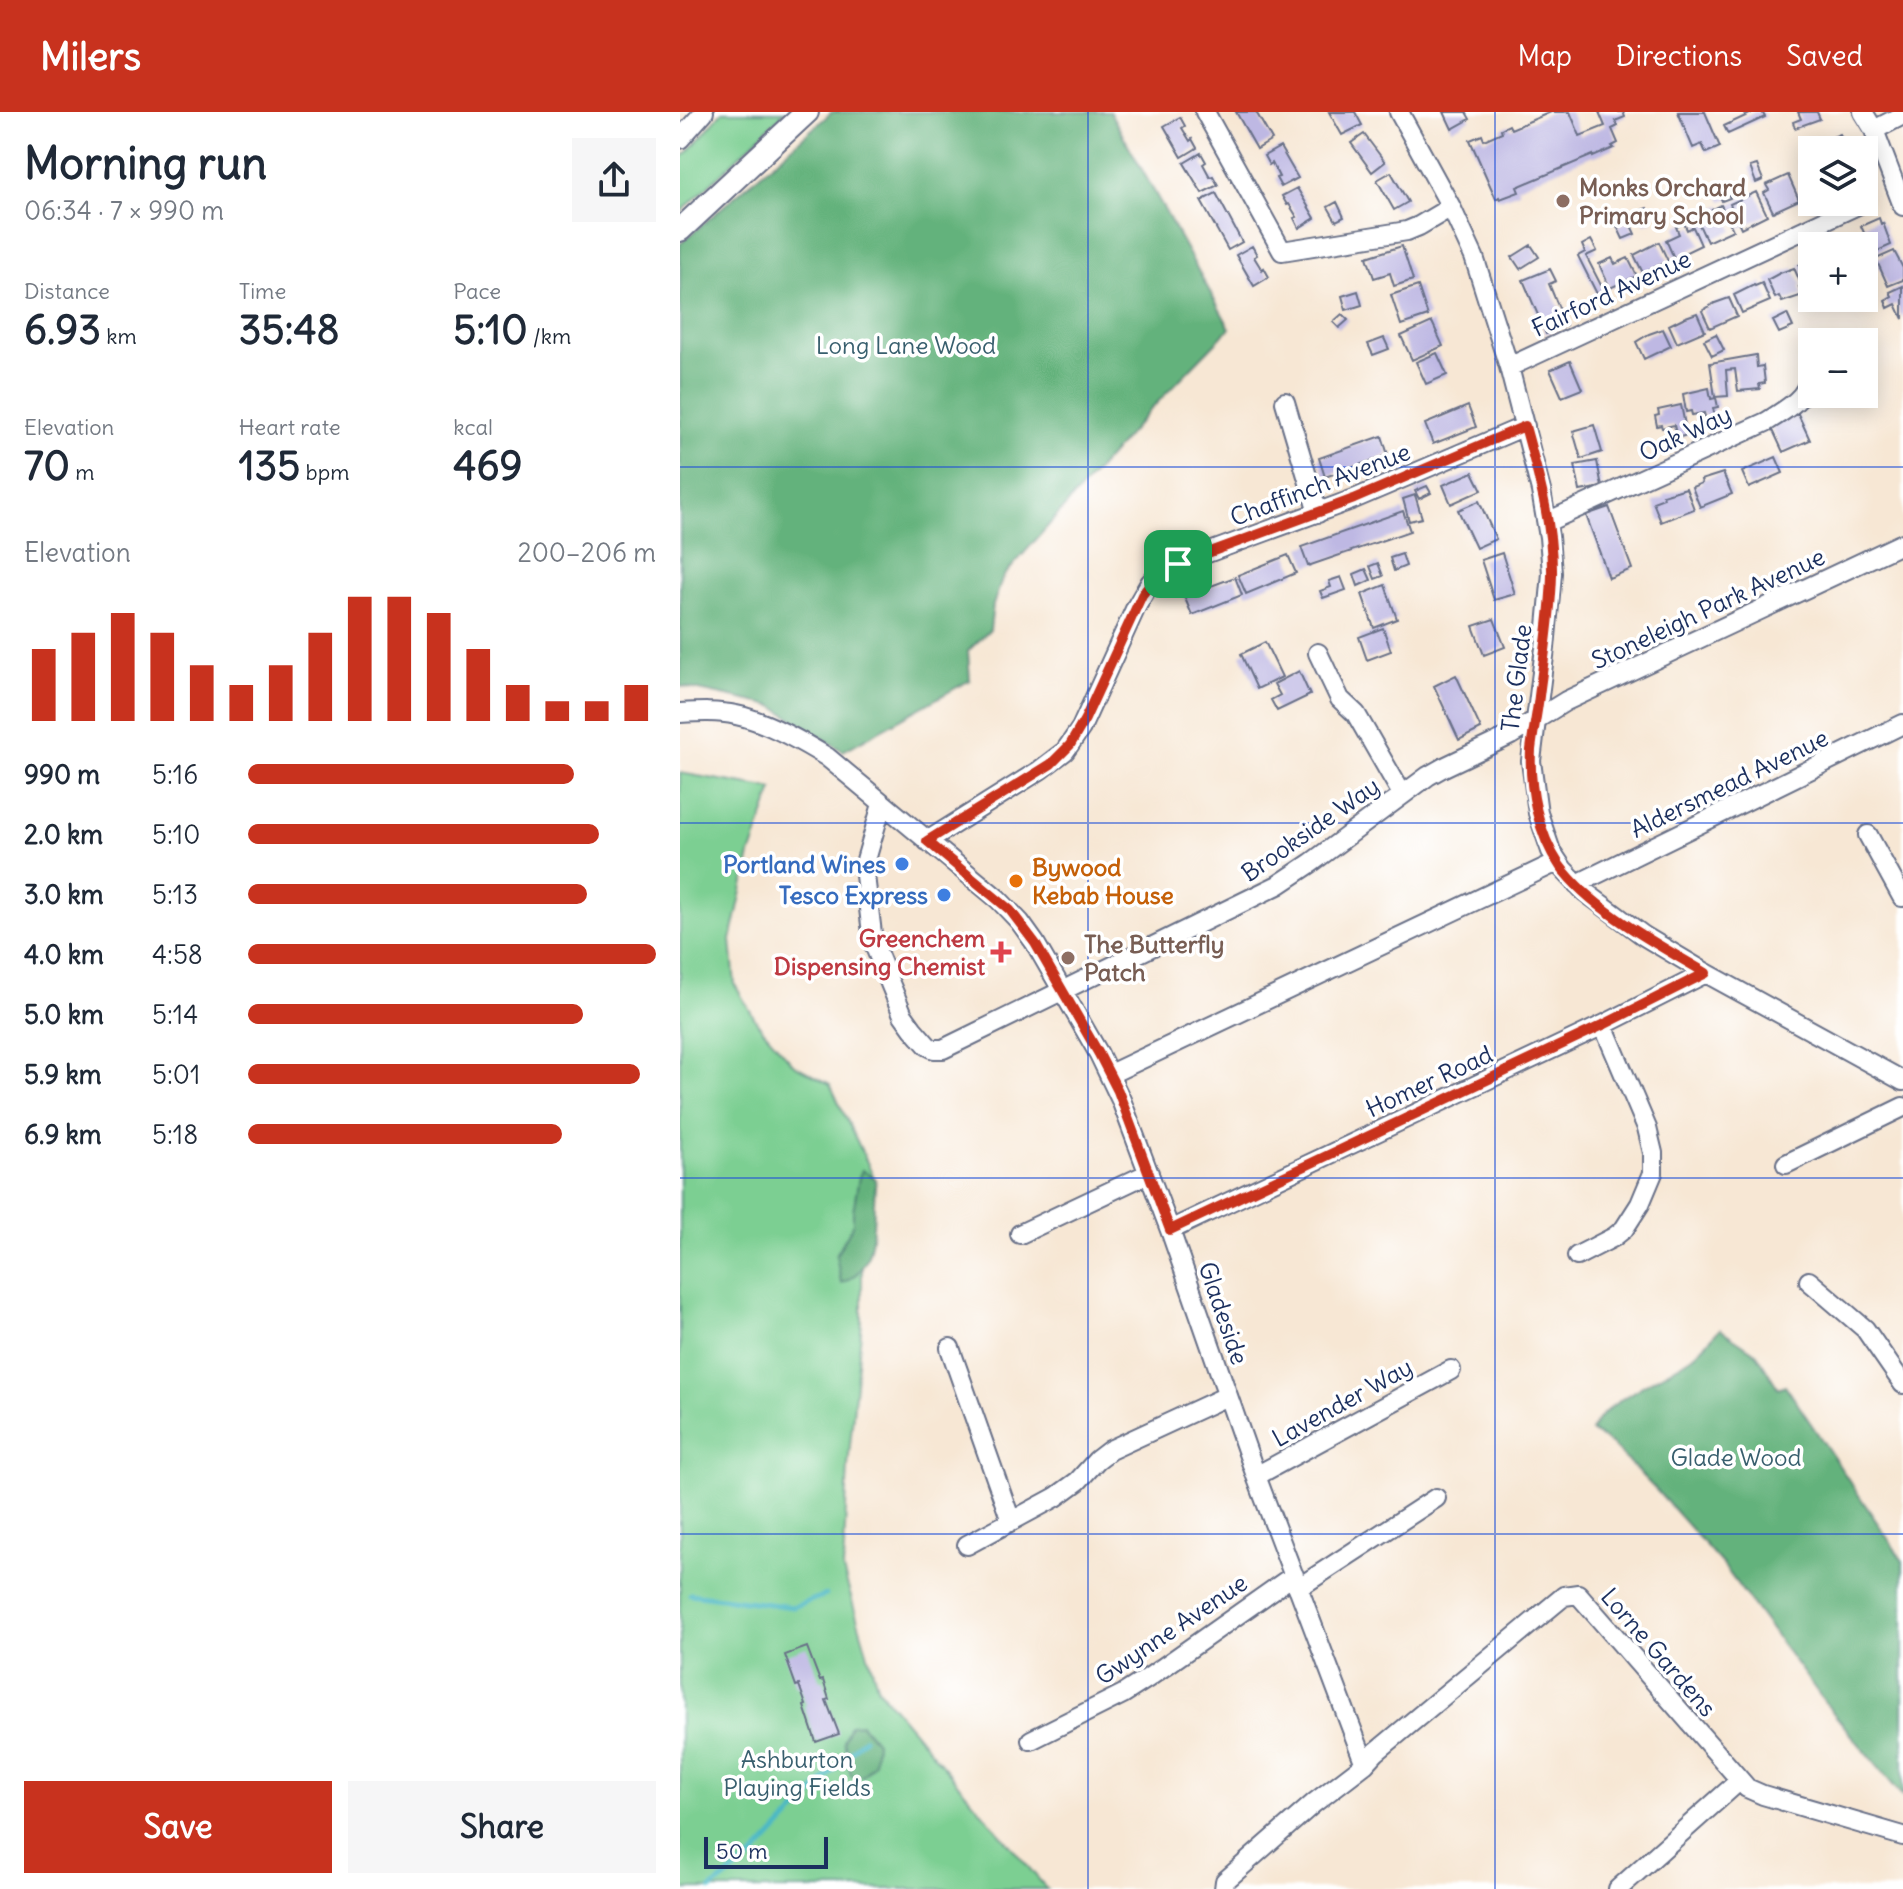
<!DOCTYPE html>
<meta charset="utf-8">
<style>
body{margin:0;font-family:Delius,sans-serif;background:#f6f6f7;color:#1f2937;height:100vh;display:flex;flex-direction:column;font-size:30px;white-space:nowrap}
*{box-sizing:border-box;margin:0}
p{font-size:26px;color:#747a83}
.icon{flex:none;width:44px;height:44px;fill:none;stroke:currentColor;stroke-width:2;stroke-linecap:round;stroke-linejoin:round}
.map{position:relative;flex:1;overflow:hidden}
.sheet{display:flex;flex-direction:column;background:#fff;width:680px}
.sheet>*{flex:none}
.buttons{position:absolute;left:1118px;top:24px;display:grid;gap:16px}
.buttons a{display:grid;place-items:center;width:80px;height:80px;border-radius:0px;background:#fff;box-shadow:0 4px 20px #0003;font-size:40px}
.scale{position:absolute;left:24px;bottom:20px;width:124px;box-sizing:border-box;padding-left:8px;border:4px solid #1b2f5e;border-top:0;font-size:22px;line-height:28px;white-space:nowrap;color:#1b2f5e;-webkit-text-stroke:6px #fff;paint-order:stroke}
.pin{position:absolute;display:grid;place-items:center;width:68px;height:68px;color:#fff;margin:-34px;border-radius:16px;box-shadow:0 4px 12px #0006}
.round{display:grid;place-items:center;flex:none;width:84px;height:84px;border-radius:0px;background:#f6f6f7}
.summary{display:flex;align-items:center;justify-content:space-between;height:136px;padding:0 24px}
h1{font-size:44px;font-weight:700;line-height:60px}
.metrics{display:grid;grid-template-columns:repeat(3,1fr);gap:12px;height:136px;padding:8px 24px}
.metrics div{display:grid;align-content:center}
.metrics b{font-size:40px;font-weight:700}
.metrics small{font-size:22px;font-weight:400}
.metrics p{font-size:22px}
.chart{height:224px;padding:16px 24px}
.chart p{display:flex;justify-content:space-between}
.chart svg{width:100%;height:144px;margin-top:8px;stroke:#c8321e;stroke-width:6}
.primary-button{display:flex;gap:16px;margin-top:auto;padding:16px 24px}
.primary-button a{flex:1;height:92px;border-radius:0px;background:#c8321e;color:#fff;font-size:32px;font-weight:700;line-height:92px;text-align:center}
.primary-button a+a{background:#f6f6f7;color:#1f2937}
ul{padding:0 24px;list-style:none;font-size:26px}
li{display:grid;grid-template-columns:128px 96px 1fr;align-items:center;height:60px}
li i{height:20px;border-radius:10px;background:#c8321e}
header{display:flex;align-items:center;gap:48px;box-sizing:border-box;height:112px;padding:0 40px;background:#c8321e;color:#fff}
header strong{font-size:38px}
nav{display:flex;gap:44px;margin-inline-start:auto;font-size:28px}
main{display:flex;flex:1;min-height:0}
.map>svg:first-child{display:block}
.green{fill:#7bcf92;stroke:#4b7f78;stroke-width:2}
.forest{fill:#64b27c;stroke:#40706d;stroke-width:2}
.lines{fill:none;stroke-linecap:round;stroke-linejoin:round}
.stream{stroke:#4bb8c5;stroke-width:5}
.building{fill:#beb8e3}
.minor-casing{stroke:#686f87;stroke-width:22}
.major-casing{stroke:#686f87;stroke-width:26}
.minor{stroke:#fff;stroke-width:18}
.major{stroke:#fff;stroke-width:22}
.route-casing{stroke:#fff;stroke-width:16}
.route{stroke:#c8321e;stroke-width:10}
.grid{fill:none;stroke:#1d4ed8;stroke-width:2;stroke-opacity:0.55}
.education-dot{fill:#8d6e63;stroke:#fff;stroke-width:3}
.shop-dot{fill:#3f7fe0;stroke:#fff;stroke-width:3}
.food-dot{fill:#e8710a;stroke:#fff;stroke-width:3}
.health-dot{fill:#e0444e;stroke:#fff;stroke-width:3}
.labels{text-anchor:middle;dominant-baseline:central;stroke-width:7;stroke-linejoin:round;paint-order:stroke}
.education-label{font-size:24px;font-weight:bold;fill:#785e54;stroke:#fff;text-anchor:start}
.street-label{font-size:24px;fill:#1b2f5e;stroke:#fff}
.park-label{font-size:24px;fill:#385f6e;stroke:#fff}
.shop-label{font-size:24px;font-weight:bold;fill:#366cbe;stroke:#fff;text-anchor:end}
.food-label{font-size:24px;font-weight:bold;fill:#c56008;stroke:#fff;text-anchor:start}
.health-label{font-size:24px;font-weight:bold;fill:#be3a42;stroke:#fff;text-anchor:end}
</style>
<header>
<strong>Milers</strong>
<nav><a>Map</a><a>Directions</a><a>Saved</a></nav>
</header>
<main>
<section class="sheet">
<div class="summary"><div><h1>Morning run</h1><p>06:34 · 7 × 990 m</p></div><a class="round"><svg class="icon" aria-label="share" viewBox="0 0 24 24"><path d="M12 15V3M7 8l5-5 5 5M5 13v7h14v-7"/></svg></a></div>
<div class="metrics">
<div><p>Distance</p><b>6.93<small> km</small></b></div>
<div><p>Time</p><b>35:48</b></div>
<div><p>Pace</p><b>5:10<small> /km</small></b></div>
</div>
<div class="metrics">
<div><p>Elevation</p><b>70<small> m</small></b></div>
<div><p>Heart rate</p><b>135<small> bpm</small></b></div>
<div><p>kcal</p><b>469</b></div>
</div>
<div class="chart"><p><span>Elevation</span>200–206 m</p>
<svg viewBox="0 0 160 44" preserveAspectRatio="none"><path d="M5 44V22M15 44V17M25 44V11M35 44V17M45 44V27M55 44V33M65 44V27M75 44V17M85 44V6M95 44V6M105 44V11M115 44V22M125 44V33M135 44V38M145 44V38M155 44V33"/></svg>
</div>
<ul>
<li><b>990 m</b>5:16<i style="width:80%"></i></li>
<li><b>2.0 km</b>5:10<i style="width:86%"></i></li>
<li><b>3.0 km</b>5:13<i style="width:83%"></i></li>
<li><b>4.0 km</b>4:58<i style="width:100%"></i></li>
<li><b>5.0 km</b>5:14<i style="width:82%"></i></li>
<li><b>5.9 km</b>5:01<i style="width:96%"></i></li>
<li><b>6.9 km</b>5:18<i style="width:77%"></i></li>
</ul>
<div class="primary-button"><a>Save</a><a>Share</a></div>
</section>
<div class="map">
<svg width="1223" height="1777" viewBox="0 0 1223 1777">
<rect width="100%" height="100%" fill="#fff"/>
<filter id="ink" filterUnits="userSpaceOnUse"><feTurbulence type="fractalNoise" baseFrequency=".0125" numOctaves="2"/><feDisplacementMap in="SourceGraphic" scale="16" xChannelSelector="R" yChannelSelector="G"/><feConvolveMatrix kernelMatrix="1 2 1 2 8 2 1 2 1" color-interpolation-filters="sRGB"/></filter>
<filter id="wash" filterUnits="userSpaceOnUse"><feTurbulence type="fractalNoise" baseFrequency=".006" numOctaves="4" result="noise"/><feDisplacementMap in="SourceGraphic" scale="32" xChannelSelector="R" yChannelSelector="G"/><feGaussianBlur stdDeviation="1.8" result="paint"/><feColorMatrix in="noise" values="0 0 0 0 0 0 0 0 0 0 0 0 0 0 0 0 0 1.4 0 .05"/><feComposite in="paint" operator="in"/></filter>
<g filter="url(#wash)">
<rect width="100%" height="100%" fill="#f7e7d4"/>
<path class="green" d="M42 0H105L0 101V47L9 39Z
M0 661 93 677 70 743 51 828 55 873 78 912 114 953 150 972 194 1065 182 1113V1209L168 1354 163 1458 198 1577 367 1777H0Z"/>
<path class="forest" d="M152 0H430L550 216 472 296 323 465 313 493 310 518 288 539 290 568 163 639 93 594 0 574V132Z
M182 1058 196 1067C190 1101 203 1156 161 1171L156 1143 173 1113V1099L179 1065Z
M1040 1217 1077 1242 1098 1276 1105 1273 1223 1449V1685L1150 1597 1043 1453 978 1380 932 1333 911 1319C921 1291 988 1262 1013 1244 1023 1236 1031 1226 1040 1217Z
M181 1612 196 1630 194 1651 183 1664H171L164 1629 170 1613Z"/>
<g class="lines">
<path class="stream" d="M10 1482 113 1495 146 1483
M31 1777 74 1744 184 1626"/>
</g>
<g id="blocks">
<path class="building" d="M556 0H576L592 28 577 37Z
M649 0H675L682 13 662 23Z
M764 0H786L790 7 772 17Z
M871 0H890L900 24 925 14 919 0H943L945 5 935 9 938 14 932 17 938 31 932 34 934 36 913 45V43L837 75 839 80 820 87 819 85 816 87 790 28 802 23 804 28 822 20 821 17 829 13 831 17Z
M998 0H1025L1040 35 1026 41 1022 32 1013 36Z
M1074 0H1082L1085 5 1048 22 1044 14Z
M1118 0H1137L1140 7 1115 16 1113 10 1121 7Z
M500 5 505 14 502 16 510 29 512 27 517 36 502 45 484 14Z
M684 22 705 50 692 60 671 31Z
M1160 22 1167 38H1146L1142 29Z
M600 35 618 66 601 75 596 66 599 65 592 51 589 53 584 44Z
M521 41 526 50 523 52 530 65 533 64 538 73 522 81 504 51Z
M1077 53 1083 68 1076 71 1070 55Z
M711 60 728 90 714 98 697 68Z
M1108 63 1119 88 1093 100 1084 81 1089 78 1086 73Z
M1127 70 1132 81V90H1139L1141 93 1132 97 1120 73Z
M1044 74 1050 86 1042 89 1037 77Z
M617 76 635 106 619 116 614 106 617 105 609 92 607 93 602 84Z
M1076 80 1087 103 1061 116 1050 92Z
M536 81 562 130 548 138 521 89Z
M657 90 664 105 656 109 648 95Z
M1041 93 1053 118 1027 130 1016 106Z
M967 96 973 109 965 112 959 99Z
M1199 106 1201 112 1203 111 1211 133 1193 141 1181 114Z
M949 109 955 122 943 127 937 114Z
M1004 111 1007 118 1013 115 1021 133 994 146 986 128 999 122 996 115Z
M911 128 917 139 906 144 924 179 917 182 898 144 905 140 902 133Z
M979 130 988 149 963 161 954 143Z
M851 133 859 145 840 157 832 145Z
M572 134 577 143 574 145 582 158 584 156 589 165 574 174 556 143Z
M722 134 733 168 714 174 710 161 694 166 687 145Z
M1214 139 1223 156V168L1208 174 1196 147Z
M932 146 935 152 948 146 957 164 930 176 919 152Z
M1132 146V168L1127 170 1119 153Z
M1114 156 1122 174 1119 175 1123 183 1102 190 1099 184 1095 186 1087 168 1100 161Z
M870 157 876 169 869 172 886 213 866 222 843 168Z
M1082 171 1090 189 1062 201 1054 183 1074 173 1075 174Z
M738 174 748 204 721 213 711 183Z
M1223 174V207L1216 192 1208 196 1205 188 1212 184 1210 180Z
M678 179 682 193 666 198 662 184Z
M1049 186 1057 204 1030 216 1022 199 1035 191Z
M1017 201 1025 219 997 231 989 213 1003 206Z
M662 202 668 208 659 216 653 210Z
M1107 202 1113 215 1099 221 1093 209Z
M752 210 763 234 732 248 721 224Z
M983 217 991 234 964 247 956 230 969 222Z
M1036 222 1044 238 1032 244 1024 228Z
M704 226 709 237 693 243 688 232Z
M757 241 767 263 746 272 736 250Z
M1076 243 1077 255 1083 254 1085 271 1079 272 1080 277 1058 279 1055 257 1046 258 1048 284 1035 285 1030 251Z
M890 249 902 277 882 285 870 258Z
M1029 276 1031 287 1036 286 1038 295 1033 296 1036 310 1027 312 1024 301 1012 303 1011 299 1006 300 1003 282Z
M1001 293 1007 323 997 326 994 313 982 316 981 313 977 314 975 304 979 303 978 298Z
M788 294 796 315 753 332 745 312Z
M1118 302 1130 328 1103 340 1091 314Z
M914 313 922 340 901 347 893 319Z
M702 324 708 343 645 365 639 346Z
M1096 345 1103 361 1069 376 1062 360Z
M917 349 922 375 900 379 895 353Z
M793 360 802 378 771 392 763 373Z
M1043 361 1052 382 1020 395 1012 375 1022 371 1021 368Z
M747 374 751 381 739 387 735 379Z
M1006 376 1014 397 981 410 973 390 984 386 983 383Z
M735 383 742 406 729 409 723 387Z
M799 389 816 427 796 436 778 398Z
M929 395 952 457 929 466 906 403Z
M723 399 730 419 628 454 621 435Z
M822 441 835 482 814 488 801 448Z
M722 442 726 454 714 459 710 446Z
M608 443 616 461 566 482 558 463Z
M698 451 703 464 695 467 690 454Z
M686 457 691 468 678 474 674 462Z
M555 465 562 483 512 503 504 484Z
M661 465 666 478 643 486 640 479 651 475 649 469Z
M705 473 717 507 694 516 682 482Z
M814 507 825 535 804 543 793 514Z
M703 516 711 539 687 548 679 525Z
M585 530 602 565 577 577 561 542Z
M619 559 630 583 597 599 591 588 600 583 594 572Z
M776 563 801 617 779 628 754 574Z
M127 1535 140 1569 143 1568 149 1587 146 1588 159 1622 136 1630 124 1594 126 1593 119 1573 116 1574 105 1543Z"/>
</g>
</g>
<g filter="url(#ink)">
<use href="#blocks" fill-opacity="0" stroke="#686f87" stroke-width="2"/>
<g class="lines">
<g class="minor-casing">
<path id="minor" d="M525 0 602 139 727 119 739 114 771 95
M719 0 771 95 794 145 829 255 861 379 869 425 872 461 865 536 851 649 858 701 871 739 883 757 905 780 964 824 1026 861 1223 969
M1183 0 1194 18 1223 94
M1194 18 1223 3
M0 27 24 0
M829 255 1184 90
M605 290 638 401
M867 410 1086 310C1110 295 1137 281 1130 247
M638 541 660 587 676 602 722 682
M0 601C19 600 38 599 56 603 86 609 121 629 147 645L318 787 340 810 355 831 419 942 441 988 490 1118 576 1364 685 1652 634 1691 545 1769 544 1777
M202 692 184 755 193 830 223 903 233 917 248 934 254 937H263L598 773 631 751 748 664 764 655 831 623 886 589 1223 431
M1188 723 1222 785H1223
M247 729 360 658 385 639 401 616 456 495 470 471 478 462 511 447 674 387 845 314
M897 772 1223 612
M430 962 877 750
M1106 1052 1223 995
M490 1118 923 913 1026 861
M340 1122 469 1061
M897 1144 934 1125 944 1117 960 1092 973 1061V1041L967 1016 923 913
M1129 1169 1185 1217 1223 1272
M270 1236 331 1409
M576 1364 771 1258
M287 1433 376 1385 398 1369 417 1348 430 1338 547 1284
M618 1476 756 1386
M351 1628 443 1582 468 1566 614 1463
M685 1652 696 1640 884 1484 898 1482 1067 1676 1083 1683 1223 1724
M938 1777 1059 1669"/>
</g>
<g class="major-casing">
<path id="major" d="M0 118 127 0"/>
</g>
<use href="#minor" class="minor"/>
<use href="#major" class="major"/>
</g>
</g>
<g class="lines" filter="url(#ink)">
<g class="route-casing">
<path id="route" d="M845 314C858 362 873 413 872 463 871 503 864 544 859 584 857 602 853 620 851 638 849 676 858 722 880 754 912 798 979 833 1026 861L923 913 490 1118 438 979 419 942 355 831 330 798 247 729 371 652 390 633 405 607 462 483 478 462 498 452 674 387Z"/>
</g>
<use href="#route" class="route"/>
</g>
<path class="grid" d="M408 0V1777M815 0V1777M0 355H1223M0 711H1223M0 1066H1223M0 1422H1223"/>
<g class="education-dot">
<circle cx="883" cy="89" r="8"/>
<circle cx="388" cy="846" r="8"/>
</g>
<g class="shop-dot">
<circle cx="222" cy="752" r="8"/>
<circle cx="264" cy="783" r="8"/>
</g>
<circle class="food-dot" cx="336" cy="769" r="8"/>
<path class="health-dot" d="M317 828h8v8h8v8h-8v8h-8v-8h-8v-8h8z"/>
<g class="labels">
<g class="education-label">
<text x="899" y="75">Monks Orchard<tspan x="899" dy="28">Primary School</tspan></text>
<text x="404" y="832">The Butterfly<tspan x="404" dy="28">Patch</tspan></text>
</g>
<g class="street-label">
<text transform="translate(931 181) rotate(-25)">Fairford Avenue</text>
<text transform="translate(1005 321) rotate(-25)">Oak Way</text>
<text transform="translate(640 372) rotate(-21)">Chaffinch Avenue</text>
<text transform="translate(1028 496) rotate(-25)">Stoneleigh Park Avenue</text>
<text transform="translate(836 566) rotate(-83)">The Glade</text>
<text transform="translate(1049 671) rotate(-26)">Aldersmead Avenue</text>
<text transform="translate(630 717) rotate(-35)">Brookside Way</text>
<text transform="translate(749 969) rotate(-25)">Homer Road</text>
<text transform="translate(544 1201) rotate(71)">Gladeside</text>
<text transform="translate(662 1290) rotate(-29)">Lavender Way</text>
<text transform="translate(491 1517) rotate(-34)">Gwynne Avenue</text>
<text transform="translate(979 1540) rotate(49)">Lorne Gardens</text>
</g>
<g class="park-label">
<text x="226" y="233">Long Lane Wood</text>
<text x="1056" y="1345">Glade Wood</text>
<text x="117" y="1647">Ashburton<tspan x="117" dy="28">Playing Fields</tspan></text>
</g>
<g class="shop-label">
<text x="206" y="752">Portland Wines</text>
<text x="248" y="783">Tesco Express</text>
</g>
<g class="food-label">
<text x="352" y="755">Bywood<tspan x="352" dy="28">Kebab House</tspan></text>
</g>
<g class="health-label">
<text x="305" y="826">Greenchem<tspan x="305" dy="28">Dispensing Chemist</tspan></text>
</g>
</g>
</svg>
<div class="buttons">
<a><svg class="icon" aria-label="layers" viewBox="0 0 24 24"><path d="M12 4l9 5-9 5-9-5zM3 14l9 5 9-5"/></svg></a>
<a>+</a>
<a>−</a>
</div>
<div class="scale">50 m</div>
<div class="pin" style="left:498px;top:452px;background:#1e9e55"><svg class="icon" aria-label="arrive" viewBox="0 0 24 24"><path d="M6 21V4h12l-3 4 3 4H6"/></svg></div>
</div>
</main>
